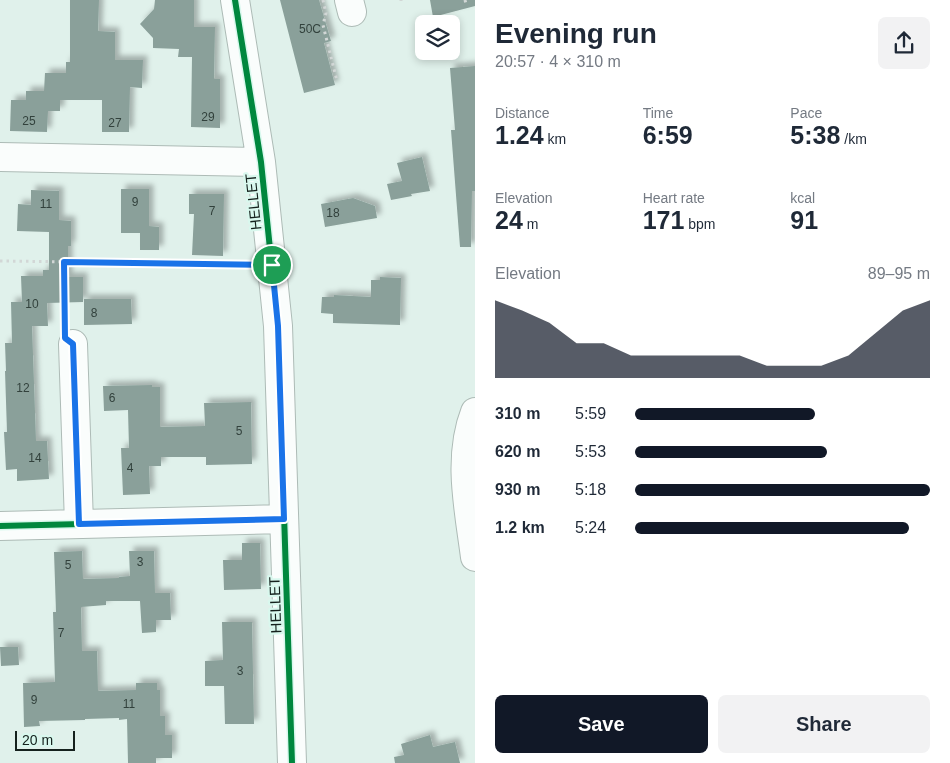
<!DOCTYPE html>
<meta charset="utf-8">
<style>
body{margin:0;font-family:Helvetica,sans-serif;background:#f2f2f3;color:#1f2937;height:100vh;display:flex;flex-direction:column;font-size:19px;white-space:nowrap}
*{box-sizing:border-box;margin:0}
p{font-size:16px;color:#747a83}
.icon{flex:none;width:28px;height:28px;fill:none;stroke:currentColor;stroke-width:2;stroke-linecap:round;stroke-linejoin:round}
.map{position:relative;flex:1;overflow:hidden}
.sheet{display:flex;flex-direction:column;background:#fff;width:475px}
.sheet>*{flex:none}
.tools{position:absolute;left:415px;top:15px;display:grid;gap:10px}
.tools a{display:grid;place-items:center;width:45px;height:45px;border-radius:8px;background:#fff;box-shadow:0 2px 8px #0003;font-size:25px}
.scale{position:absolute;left:15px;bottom:12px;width:60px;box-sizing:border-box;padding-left:5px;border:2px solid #15211d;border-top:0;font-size:14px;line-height:18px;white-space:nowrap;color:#15211d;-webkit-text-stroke:4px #d9f8ee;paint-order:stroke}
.pin{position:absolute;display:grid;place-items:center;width:42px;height:42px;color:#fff;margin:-21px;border:2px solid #fff;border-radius:50%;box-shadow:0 1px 5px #0007}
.round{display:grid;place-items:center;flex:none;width:52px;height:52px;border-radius:8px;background:#f2f2f3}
.head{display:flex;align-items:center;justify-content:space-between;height:85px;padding:0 20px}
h1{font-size:28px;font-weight:700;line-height:38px}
.figures{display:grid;grid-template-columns:repeat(3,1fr);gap:8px;height:85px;padding:5px 20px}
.figures div{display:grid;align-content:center}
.figures b{font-size:25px;font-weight:700}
.figures small{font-size:14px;font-weight:400}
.figures p{font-size:14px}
.chart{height:140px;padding:10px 20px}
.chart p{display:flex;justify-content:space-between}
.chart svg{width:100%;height:90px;margin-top:5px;fill:#111827;opacity:.7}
.action{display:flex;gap:10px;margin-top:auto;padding:10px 20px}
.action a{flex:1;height:58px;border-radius:8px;background:#111827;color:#fff;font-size:20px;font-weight:700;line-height:58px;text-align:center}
.action a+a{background:#f2f2f3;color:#1f2937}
ul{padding:0 20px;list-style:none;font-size:16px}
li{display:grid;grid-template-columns:80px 60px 1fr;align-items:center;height:38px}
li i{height:12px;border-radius:6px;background:#111827}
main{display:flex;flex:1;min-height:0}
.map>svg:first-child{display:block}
.building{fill:#8aa09a;filter:url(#shadow)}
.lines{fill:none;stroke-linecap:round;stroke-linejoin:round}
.minor-casing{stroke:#adbbb6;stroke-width:30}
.path{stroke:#d2d7d6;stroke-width:3;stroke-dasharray:2.5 4;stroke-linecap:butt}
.minor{stroke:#fafdfc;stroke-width:28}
.cycleway-casing{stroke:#d9f8ee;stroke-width:9}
.cycleway{stroke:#00873e;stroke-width:6}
.route-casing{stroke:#fff;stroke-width:10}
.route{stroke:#1a73e8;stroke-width:6}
.labels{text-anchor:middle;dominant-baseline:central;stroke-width:4.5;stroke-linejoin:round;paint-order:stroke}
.number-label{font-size:12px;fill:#32413c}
.street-label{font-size:15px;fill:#15211d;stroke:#d9f8ee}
</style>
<main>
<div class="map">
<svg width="475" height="763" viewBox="0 0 475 763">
<defs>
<filter id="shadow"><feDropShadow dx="4.5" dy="-4.5" stdDeviation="2.5" flood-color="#0004"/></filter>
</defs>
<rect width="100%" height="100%" fill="#e0f1eb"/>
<path class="building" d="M70 0H99L98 31 115 32V60H143L142 88 130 87 129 132H102V100H60V111H48L47 132 10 131 11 100H26V91H44L45 73H66V62H70Z
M155 0H194V27H215L214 79H220V128L191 127 192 57H178L179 49 153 48V38L140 24 154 9Z
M280 0H319L331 41 324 43 335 85 304 93Z
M430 0H475V6L433 17Z
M475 66V191H472L471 247H460L451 130H455L450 68Z
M422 157 430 191 411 194 412 196 391 200 387 184 402 181 397 163Z
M121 189H149V226L159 227V250H140V233H121Z
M31 190 59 191V220L71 221V246H68V277H83V302L47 303 48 326H32L36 441H47L49 479 17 481V469L6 470 4 432H7L5 371H6L5 343H12L11 302H22L21 276H43V270H49V232L17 231 18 204 31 205Z
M189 194H224L223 256 192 255 194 214H189Z
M353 198 375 206 377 218 325 227 321 204Z
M380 277 401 278 400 325 333 323V314L321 313 322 297H334V295L371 297V280H380Z
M84 299H131L132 324 84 325Z
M152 385V387H160V427L205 426 204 403 251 402 252 464 206 465V457H161V466H149L150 494 123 495 121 448H129L128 410 104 411 103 386Z
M242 543H260L261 589 224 590 223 560H242Z
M82 551 83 579 119 578V577L130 576 129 551H154L155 593H170L171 620H156V632L142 633 140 601H106V605L81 607 82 651H97L98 691 136 690V683H157V690H160V716H165V735H172V758H156V763H128L127 719 119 720V718L85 719V720L39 721 40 726 24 727 23 683 55 682 53 612H56L54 552Z
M222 622H252L254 724H225L224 686H205V661L223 660Z
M0 647H18L19 665 1 666Z
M430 735 433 747 455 742 460 763H395L394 757 404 755 401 744Z"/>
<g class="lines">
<g class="minor-casing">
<path id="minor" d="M235 0 261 162 278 326 292 763
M349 0 352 12
M0 157 261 162
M73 344 79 524
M475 412C457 458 469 510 475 557
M0 526 284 519"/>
</g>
<path class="path" d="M323 0 326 13 323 25 337 81
M401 0V1
M465 0 466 4
M0 261 249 264
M64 262 65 324"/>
<use href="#minor" class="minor"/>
<g class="cycleway-casing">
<path id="cycleway" d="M235 0 261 162 278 326 292 763
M0 526 284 519"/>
</g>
<use href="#cycleway" class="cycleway"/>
</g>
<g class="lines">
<g class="route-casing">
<path id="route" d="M64 262 272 265 278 326 284 519 79 524 73 344 65 338Z"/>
</g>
<use href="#route" class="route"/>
</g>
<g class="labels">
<g class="number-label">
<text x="310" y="29">50C</text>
<text x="208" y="117">29</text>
<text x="29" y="121">25</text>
<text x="115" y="123">27</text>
<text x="135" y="202">9</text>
<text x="46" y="204">11</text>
<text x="212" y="211">7</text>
<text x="333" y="213">18</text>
<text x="32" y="304">10</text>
<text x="94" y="313">8</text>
<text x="23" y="388">12</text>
<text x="112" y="398">6</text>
<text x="239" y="431">5</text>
<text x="35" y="458">14</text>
<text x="130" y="468">4</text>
<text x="140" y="562">3</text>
<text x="68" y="565">5</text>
<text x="61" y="633">7</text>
<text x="240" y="671">3</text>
<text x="34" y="700">9</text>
<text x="129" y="704">11</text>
</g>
<g class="street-label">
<text transform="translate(253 202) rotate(-96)">HELLET</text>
<text transform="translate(275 605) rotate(-92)">HELLET</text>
</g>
</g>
</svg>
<div class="tools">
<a><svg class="icon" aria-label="layers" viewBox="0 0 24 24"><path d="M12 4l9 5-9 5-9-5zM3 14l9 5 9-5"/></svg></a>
</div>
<div class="scale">20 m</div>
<div class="pin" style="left:272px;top:265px;background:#1e9e55"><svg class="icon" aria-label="arrive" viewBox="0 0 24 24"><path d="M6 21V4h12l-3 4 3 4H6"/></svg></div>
</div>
<section class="sheet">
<div class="head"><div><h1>Evening run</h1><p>20:57 · 4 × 310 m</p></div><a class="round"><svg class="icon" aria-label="share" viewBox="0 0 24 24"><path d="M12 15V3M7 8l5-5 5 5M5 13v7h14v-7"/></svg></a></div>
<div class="figures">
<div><p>Distance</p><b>1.24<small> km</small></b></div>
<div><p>Time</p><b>6:59</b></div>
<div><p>Pace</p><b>5:38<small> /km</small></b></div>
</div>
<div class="figures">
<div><p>Elevation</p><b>24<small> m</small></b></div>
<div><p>Heart rate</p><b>171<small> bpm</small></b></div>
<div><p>kcal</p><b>91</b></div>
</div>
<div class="chart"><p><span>Elevation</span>89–95 m</p>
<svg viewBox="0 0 160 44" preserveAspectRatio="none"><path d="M0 44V6L10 11L20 17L30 27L40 27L50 33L60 33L70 33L80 33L90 33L100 38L110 38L120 38L130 33L140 22L150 11L160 6V44z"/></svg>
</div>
<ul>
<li><b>310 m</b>5:59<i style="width:61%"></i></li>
<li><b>620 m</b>5:53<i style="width:65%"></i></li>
<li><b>930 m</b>5:18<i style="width:100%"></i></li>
<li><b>1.2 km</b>5:24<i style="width:93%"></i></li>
</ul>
<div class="action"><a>Save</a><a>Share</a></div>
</section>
</main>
